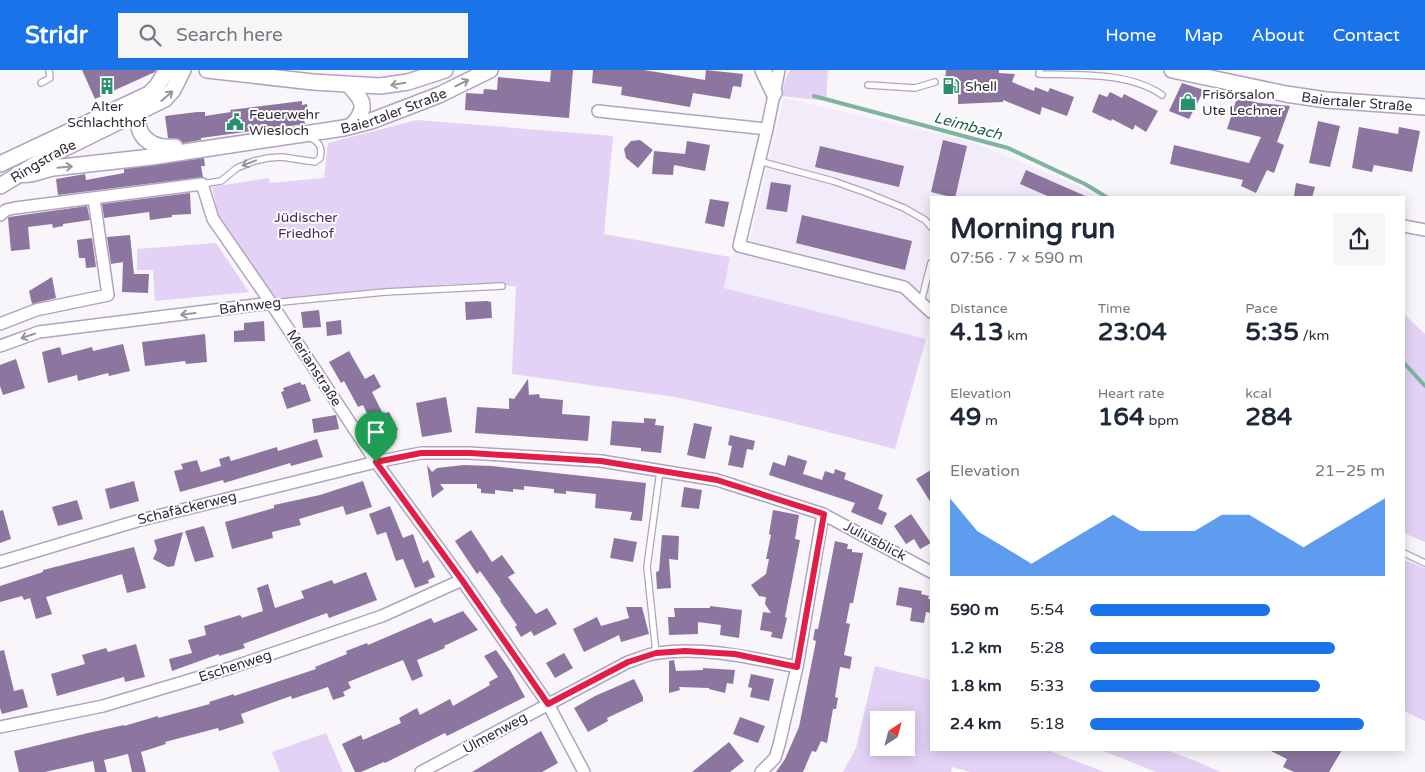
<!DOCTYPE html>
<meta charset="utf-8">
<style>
body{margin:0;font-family:"Varela Round",sans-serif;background:#f6f6f7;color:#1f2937;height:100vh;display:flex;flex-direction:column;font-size:19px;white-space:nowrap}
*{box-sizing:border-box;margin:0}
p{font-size:16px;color:#747a83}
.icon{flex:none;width:28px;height:28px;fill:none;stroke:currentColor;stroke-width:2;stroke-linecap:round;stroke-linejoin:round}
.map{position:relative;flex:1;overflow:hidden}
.sheet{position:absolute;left:930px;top:126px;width:475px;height:555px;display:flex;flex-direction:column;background:#fff;border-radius:0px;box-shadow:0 2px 12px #0003}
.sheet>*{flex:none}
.needle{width:32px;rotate:36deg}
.tools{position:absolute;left:870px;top:641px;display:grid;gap:10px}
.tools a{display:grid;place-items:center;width:45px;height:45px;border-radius:0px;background:#fff;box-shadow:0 2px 12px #0003;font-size:25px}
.pin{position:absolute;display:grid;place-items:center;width:42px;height:42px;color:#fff;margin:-51px -21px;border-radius:50% 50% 50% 0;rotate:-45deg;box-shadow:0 0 5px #0007}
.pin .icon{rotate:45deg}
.round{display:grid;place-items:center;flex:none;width:52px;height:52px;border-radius:0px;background:#f6f6f7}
.head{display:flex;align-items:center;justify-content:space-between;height:85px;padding:0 20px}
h1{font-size:28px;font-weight:800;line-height:38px}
.metrics{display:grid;grid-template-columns:repeat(3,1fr);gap:8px;height:85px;padding:5px 20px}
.metrics div{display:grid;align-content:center}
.metrics b{font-size:25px;font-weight:800}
.metrics small{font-size:14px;font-weight:400}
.metrics p{font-size:14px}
.chart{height:140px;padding:10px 20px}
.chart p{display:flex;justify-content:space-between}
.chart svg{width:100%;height:90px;margin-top:5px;fill:#1a73e8;opacity:.7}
ul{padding:0 20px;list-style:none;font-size:16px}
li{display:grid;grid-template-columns:80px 60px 1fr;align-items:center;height:38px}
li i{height:12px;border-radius:6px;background:#1a73e8}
header{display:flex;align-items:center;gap:30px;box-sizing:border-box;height:70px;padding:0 25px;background:#1a73e8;color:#fff}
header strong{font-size:24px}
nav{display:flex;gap:28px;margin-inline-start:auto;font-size:18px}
.search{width:350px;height:45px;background:#f6f6f7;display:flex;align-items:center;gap:12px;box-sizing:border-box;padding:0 18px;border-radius:0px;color:#747a83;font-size:19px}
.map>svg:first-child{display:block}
.built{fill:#f2ebfa}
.green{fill:#e3d2f5;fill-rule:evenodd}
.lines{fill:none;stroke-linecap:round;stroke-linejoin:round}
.stream{stroke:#7eb59d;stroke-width:4}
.building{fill:#8c76a0}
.lane-casing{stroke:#b1a3bf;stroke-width:8}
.street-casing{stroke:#b1a3bf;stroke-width:14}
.secondary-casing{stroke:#b1a3bf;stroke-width:18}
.lane{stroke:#fff;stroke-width:5.5}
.street{stroke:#fff;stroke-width:11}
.secondary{stroke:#fff;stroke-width:15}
.oneway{stroke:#98969c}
.route-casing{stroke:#fff;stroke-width:10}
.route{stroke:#e11d48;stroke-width:6}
.labels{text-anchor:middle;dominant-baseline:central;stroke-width:4;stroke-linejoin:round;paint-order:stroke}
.poi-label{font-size:14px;fill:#322d38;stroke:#fff;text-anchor:start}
.street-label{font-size:14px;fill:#322d38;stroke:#fff}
.park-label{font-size:14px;fill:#492b62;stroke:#fff}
.water-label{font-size:15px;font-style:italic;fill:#21634b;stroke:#fff}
</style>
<header>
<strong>Stridr</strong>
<div class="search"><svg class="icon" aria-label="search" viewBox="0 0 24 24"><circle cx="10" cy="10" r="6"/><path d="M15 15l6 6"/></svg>Search here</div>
<nav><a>Home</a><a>Map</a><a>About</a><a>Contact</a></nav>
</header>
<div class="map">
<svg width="1425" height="702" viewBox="0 0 1425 702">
<rect width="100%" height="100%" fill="#f8f5fb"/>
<path class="built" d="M784 28 969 71 1069 112 1098 127 931 128V250L926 269 724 218 730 187 750 169Z"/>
<path class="green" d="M790 0H828L826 31 781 26 785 10Z
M417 50 613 66 604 164 730 187 724 218 926 269 895 379 772 348 675 327 512 304 516 216 448 214 281 236 218 145 212 117 268 108 270 113 324 108 328 73Z
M216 173 249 222 155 231 153 200H137V179Z
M1404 244 1425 264V472L1404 463Z
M1404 490 1425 498V651L1404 641Z
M875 596 931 610V680H1047L1104 702H970L952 697 951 702H843L856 678ZM879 650H906V678H879Z
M326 663 343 702H280L272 682Z
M1101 680H1166L1198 692 1220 702H1156Z"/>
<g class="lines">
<path class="stream" d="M814 26 1008 78 1085 114 1108 128
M1404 293 1425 316"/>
</g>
<path class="building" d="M82 0H156L155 2 95 29Z
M551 0H573L569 48 465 40 466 23 483 24 484 19 497 20 498 7 550 12Z
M593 0H644L705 10 706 0 743 4 741 17 733 16 730 29 693 23 690 37 621 25 622 17 592 13Z
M946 0H999V3L1015 4 1012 12 1034 21 1035 17 1048 22 1050 18 1074 27 1067 46 1042 37 1040 45 1003 30V32L958 34V21L944 22Z
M1182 13 1204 20 1189 49 1169 41Z
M1110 22 1122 28 1124 24 1158 41 1146 62 1135 55 1133 60 1112 49 1111 51 1092 42 1099 24 1107 27Z
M1237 28 1259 33 1290 36 1277 72 1284 75 1274 103 1267 100 1256 123 1241 116 1243 110 1170 94 1174 75 1249 93 1261 67 1227 59Z
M302 31V35L307 34 309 49 304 50 305 54 201 68V70L183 73 179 69 168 68 165 46 197 42H205V46L231 42 230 40Z
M1318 51 1340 56 1330 97 1309 93Z
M1359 57 1398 64 1399 57 1420 61 1412 102 1374 95 1372 102 1352 98Z
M640 70 653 80 638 98 626 88 624 79 631 71Z
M943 70 967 76 955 128 931 122Z
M687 71 710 75 705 101 674 95 673 105 652 104 654 81 685 84Z
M820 76 904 96 899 117 815 97Z
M204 88 205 96H201L203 107 58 125 56 109 85 104 86 110 124 103V99Z
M1026 100 1090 128H1052L1020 114Z
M771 112 791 115 787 142 766 139Z
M1296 113 1315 117 1312 128 1294 126Z
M190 123 191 144 172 145V147L150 150 149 142 104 148 102 134Z
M710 129 729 132 724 157 705 153Z
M87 136 90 150 63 154V156L53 158 52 154 28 157 30 179 11 181 8 148 9 147Z
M802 145 912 171 905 200 796 173Z
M130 165 134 204H149L148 223 122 222 123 192 111 194 107 167Z
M92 168 96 197 86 198 85 188H79L77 170Z
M52 207 56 228 32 234 29 221Z
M487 231 491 232 492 248 466 250 465 232Z
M319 240 321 257 303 258 301 242Z
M341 250 342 264 327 266 326 252Z
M264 251 265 271 234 272V261L244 260V253Z
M205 264 207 292 186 294 185 291 145 296 142 272Z
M123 274 130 301 109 306 108 303 78 311 77 305 48 313 42 282 60 277 62 285 92 277 93 281Z
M349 281 365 309 374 304 381 317 372 322 383 344 389 342 398 360 395 362 397 368 385 373 382 367 379 369 363 335 358 337 344 311 341 313 329 292Z
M16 289 25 318 3 325 0 316V295Z
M528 309 529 325 539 324 540 328 563 330 562 344 590 346 588 371 475 363 477 337 509 339V328L514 329Z
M300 312 302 315 305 314 311 331 287 339 281 322 284 321 283 318Z
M446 327 452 362 422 367 416 333Z
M336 345 339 359 314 363 312 349Z
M644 348 656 349 655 355 664 356 661 383 641 381V378L610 375 612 351 644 353Z
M694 353 712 357 705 389 687 385Z
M730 365 755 371 753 380 747 379 743 398 728 395 732 376 728 375Z
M317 369 323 387 291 396 290 393 224 413 223 410 180 422 174 401 183 399 181 394 197 390 201 402 221 396 219 389 229 386 231 391 277 377 278 381Z
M788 385 807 391 803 404 822 410 825 401 834 404 835 399 846 403 844 409 883 425 878 439 887 443 882 455 851 442 855 433 769 405 773 392 785 396Z
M427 395 432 402 437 398 464 395 492 396 646 413 642 451 630 450 632 442 595 438 596 424 566 421V424L554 423V419L524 416V420L513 419V422L495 420V424L481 423V419L477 418V414H440L444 419 432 428Z
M931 400V433L916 409Z
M134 411 139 431 110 439 105 419Z
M363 411 372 437 346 445 343 436 299 449 301 455 272 462 273 468 232 479 225 452 274 438V435L320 425Z
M684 417 702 420 699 439 681 437Z
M77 430 83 449 58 456 52 437Z
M390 436 403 468 413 464 423 493 428 490 435 507 428 510 429 513 415 518 403 489 396 491 386 462 377 465 369 444Z
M3 440 11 469 0 473V441Z
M773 440 799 445 795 469 800 470 785 547 787 548 782 569 771 567 772 562 760 560 763 542 771 543 765 534 766 527 759 526 751 515 766 504 769 489H766L771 465 769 464Z
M911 444 931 473 920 479 914 469 906 474 894 456Z
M204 456 214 487 195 492 185 461Z
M471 460 492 492 502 485 515 503 508 507 536 544 547 538 557 554 534 566 531 561 521 567 515 557 517 555 500 531 501 530 480 501 477 504 455 471Z
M183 462 174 496 168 497 153 489 157 480 154 470Z
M662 465 679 466 678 490 669 489 671 518 657 519 656 502 659 501Z
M614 468 637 472 633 492 610 488Z
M835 471 848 474 847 479H852V482L863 483 853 533H850L846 553 850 554 844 585 852 587 850 599 840 597 835 627 838 628 836 639H833L827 673 821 671 816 682 812 681 803 702H776L785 689 799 657 816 571 813 570 815 559H818Z
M134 477 146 518 127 523 122 504 46 527 52 544 36 549 30 528 24 530 22 526 0 532V516L43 502V500Z
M366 502 377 530 329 548 327 543 243 574 245 578 219 586V584L172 601 169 589 192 583 188 570 206 565 204 556 240 545 242 548 263 541 257 518 268 514 275 538 304 528 301 521 332 510 334 514Z
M899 517 922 521 921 524 929 526 928 529H931V543L926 542 924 553 910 551 912 538 896 535Z
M710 536 742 540 739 568 720 565 721 555 698 552V564L669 565 668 547H675L674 538H710Z
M626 537H642L649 564 621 572 619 565 584 582 573 559 597 547 601 556 629 548Z
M463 541 478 560 444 576 445 578 417 590 423 606 412 611 403 590 348 612 351 618 343 622 345 626 333 630 328 617 292 629 291 626 241 644 244 653 219 661 218 658 165 672 166 674 141 682 146 702H132L128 684 104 690 107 702H95L93 691 45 702H19L14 681 88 663 124 655V656L158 646V648L210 634 209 632 234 624V626L316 599 315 597 347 584 346 581 367 573 368 575 431 548 434 553Z
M136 574 145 607 125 612 124 607 57 626 51 604 85 594 82 585 106 578 108 582Z
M4 580 14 621 23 619 28 637 2 644 0 638V581Z
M496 580 510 600 525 627 447 666 445 663 385 693 384 692 361 702H355L342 674 361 665 363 670 401 653 399 648 417 638 420 645 450 629 453 636 490 615 489 612 498 607 484 586Z
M564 583 573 598 555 608 546 593Z
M674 590 676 601 703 600V598L735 600 733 614 727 613 725 623 709 619V618L679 617 680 620 669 623V591Z
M751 604 774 609 769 631 750 627 752 618 748 617Z
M634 609 643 627V631L607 648 608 651 588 662 574 638 595 626Z
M740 647 765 656 758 673 733 664Z
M541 661 558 693 542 702H472Z
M729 672 744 691 730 702H692Z
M1269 680H1342L1329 702H1294L1283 697 1287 689Z"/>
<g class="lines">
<g class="lane-casing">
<path id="lane" d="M1040 0 1039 4C1077 5 1130 2 1162 25
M41 13 50 8 49 0
M868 15 915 18 935 12
M759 91 833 111 867 123 904 138 925 150 931 157
M202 114 221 111 237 98 254 91 268 88 282 87 315 92 320 88C323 77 319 71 308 67
M921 232 931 193
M271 233 385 222 502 216
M1404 483 1425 493
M656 583 647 497 660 401"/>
</g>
<g class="street-casing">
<path id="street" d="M779 0 767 59 739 176 904 217 931 242
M598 41 767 59
M0 145 6 140 15 138 202 114 213 149 271 233 376 392 462 510 548 634 584 702
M1404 156 1425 160
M0 254 36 240 108 225 94 129
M0 276 39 262 271 233
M0 492 137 451 376 392 421 383H469L601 391 717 410 823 444 931 502
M0 657 103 636 230 598 382 546 462 510
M421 702 628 592C638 589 648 584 658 583 704 576 752 588 797 597
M761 702 775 688 779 675 797 597 823 444"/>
</g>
<g class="secondary-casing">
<g id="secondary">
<path d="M207 0 313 12 380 16 408 12 445 0"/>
<path d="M763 0 774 23"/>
<path id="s1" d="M1172 0 1286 24 1326 30 1425 37"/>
<path d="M349 15C365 32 367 38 352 56"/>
<path d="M143 35C129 61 148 80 175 77"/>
<path d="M0 94 149 24 157 16 167 0"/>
<path id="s2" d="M18 104C32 106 39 101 53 98L151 87 344 58 371 51 439 25 490 0"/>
<path id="s3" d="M0 116 51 85 165 29 173 20 183 0"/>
</g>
</g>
<use href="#lane" class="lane"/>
<use href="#street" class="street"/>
<use href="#secondary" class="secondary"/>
</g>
<defs><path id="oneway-shaft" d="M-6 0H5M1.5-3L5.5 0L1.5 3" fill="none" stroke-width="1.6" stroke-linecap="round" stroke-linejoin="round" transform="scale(1.25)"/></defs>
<g class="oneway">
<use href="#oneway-shaft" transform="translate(462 13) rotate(-26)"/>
<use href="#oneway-shaft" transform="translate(398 14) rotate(170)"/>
<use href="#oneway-shaft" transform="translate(167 26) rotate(-41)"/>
<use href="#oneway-shaft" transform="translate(249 93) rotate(159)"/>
<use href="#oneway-shaft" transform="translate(65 97) rotate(-5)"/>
<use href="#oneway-shaft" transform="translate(188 244) rotate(173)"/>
<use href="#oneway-shaft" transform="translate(28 266) rotate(161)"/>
</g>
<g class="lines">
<g class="route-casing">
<path id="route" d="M421 383H470L601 391 717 410 824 444 797 597 735 584 685 581 656 583 628 592 548 634 462 510 376 392Z"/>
</g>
<use href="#route" class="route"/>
</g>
<defs>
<g id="building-bare" transform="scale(1.35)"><path d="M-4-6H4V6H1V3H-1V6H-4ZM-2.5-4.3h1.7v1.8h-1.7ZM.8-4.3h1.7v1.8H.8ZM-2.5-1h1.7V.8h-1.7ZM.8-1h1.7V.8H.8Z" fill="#28906d" stroke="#fff" stroke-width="2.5" paint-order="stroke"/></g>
<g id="fuel-bare" transform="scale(1.35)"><path d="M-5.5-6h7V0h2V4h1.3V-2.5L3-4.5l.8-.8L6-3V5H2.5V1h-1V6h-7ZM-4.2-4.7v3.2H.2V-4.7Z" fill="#28906d" stroke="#fff" stroke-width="2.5" paint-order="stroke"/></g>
<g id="shop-bare" transform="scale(1.35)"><path d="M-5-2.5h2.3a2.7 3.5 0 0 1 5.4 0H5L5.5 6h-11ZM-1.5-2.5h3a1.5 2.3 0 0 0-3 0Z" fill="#28906d" stroke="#fff" stroke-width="2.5" paint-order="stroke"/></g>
<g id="civic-bare" transform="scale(1.35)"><path d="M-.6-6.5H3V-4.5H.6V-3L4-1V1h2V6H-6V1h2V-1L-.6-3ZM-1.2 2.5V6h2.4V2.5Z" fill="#28906d" stroke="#fff" stroke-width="2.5" paint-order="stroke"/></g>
</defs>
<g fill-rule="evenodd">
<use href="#building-bare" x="107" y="16"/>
<use href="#fuel-bare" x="951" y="16"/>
<use href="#shop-bare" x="1188" y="32"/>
<use href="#civic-bare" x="235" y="52"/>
</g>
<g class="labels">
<g class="poi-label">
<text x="965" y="16">Shell</text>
<text x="1202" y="24">Frisörsalon<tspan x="1202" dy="16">Ute Lechner</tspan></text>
<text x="107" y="36" text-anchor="middle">Alter<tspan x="107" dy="16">Schlachthof</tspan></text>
<text x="249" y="44">Feuerwehr<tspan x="249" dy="16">Wiesloch</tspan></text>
</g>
<g class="street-label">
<text stroke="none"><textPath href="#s1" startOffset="188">Baiertaler Straße</textPath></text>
<text stroke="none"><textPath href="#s2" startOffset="382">Baiertaler Straße</textPath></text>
<text stroke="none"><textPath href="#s3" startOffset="50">Ringstraße</textPath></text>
<text transform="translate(250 236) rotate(-7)">Bahnweg</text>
<text transform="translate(314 298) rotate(57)">Merianstraße</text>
<text transform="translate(187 438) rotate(-14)">Schafäckerweg</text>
<text transform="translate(875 471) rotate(28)">Juliusblick</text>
<text transform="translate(235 596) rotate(-18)">Eschenweg</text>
<text transform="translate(495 663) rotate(-29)">Ulmenweg</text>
</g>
<g class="park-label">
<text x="306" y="147">Jüdischer<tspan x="306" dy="16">Friedhof</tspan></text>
</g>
<g class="water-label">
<text transform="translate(968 56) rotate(15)">Leimbach</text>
</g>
</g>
</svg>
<div class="tools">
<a><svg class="needle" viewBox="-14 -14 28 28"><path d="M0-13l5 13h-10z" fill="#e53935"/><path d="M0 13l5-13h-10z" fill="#747a83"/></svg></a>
</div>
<div class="pin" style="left:376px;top:392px;background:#1e9e55"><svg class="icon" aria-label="arrive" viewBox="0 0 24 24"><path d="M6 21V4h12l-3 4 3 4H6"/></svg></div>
<section class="sheet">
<div class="head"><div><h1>Morning run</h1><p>07:56 · 7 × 590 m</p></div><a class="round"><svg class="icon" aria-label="share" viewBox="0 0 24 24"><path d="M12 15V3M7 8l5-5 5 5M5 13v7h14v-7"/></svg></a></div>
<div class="metrics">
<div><p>Distance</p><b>4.13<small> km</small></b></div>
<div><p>Time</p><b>23:04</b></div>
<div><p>Pace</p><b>5:35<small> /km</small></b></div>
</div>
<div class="metrics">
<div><p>Elevation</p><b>49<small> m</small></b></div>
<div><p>Heart rate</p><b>164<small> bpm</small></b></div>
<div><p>kcal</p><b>284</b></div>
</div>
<div class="chart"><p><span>Elevation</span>21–25 m</p>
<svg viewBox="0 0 160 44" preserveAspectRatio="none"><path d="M0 44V6L10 22L20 30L30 38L40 30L50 22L60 14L70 22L80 22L90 22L100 14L110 14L120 22L130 30L140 22L150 14L160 6V44z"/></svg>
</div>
<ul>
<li><b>590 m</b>5:54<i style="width:61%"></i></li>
<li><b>1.2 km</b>5:28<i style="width:83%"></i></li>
<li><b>1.8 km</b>5:33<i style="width:78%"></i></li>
<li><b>2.4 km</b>5:18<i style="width:93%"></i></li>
</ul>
</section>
</div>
